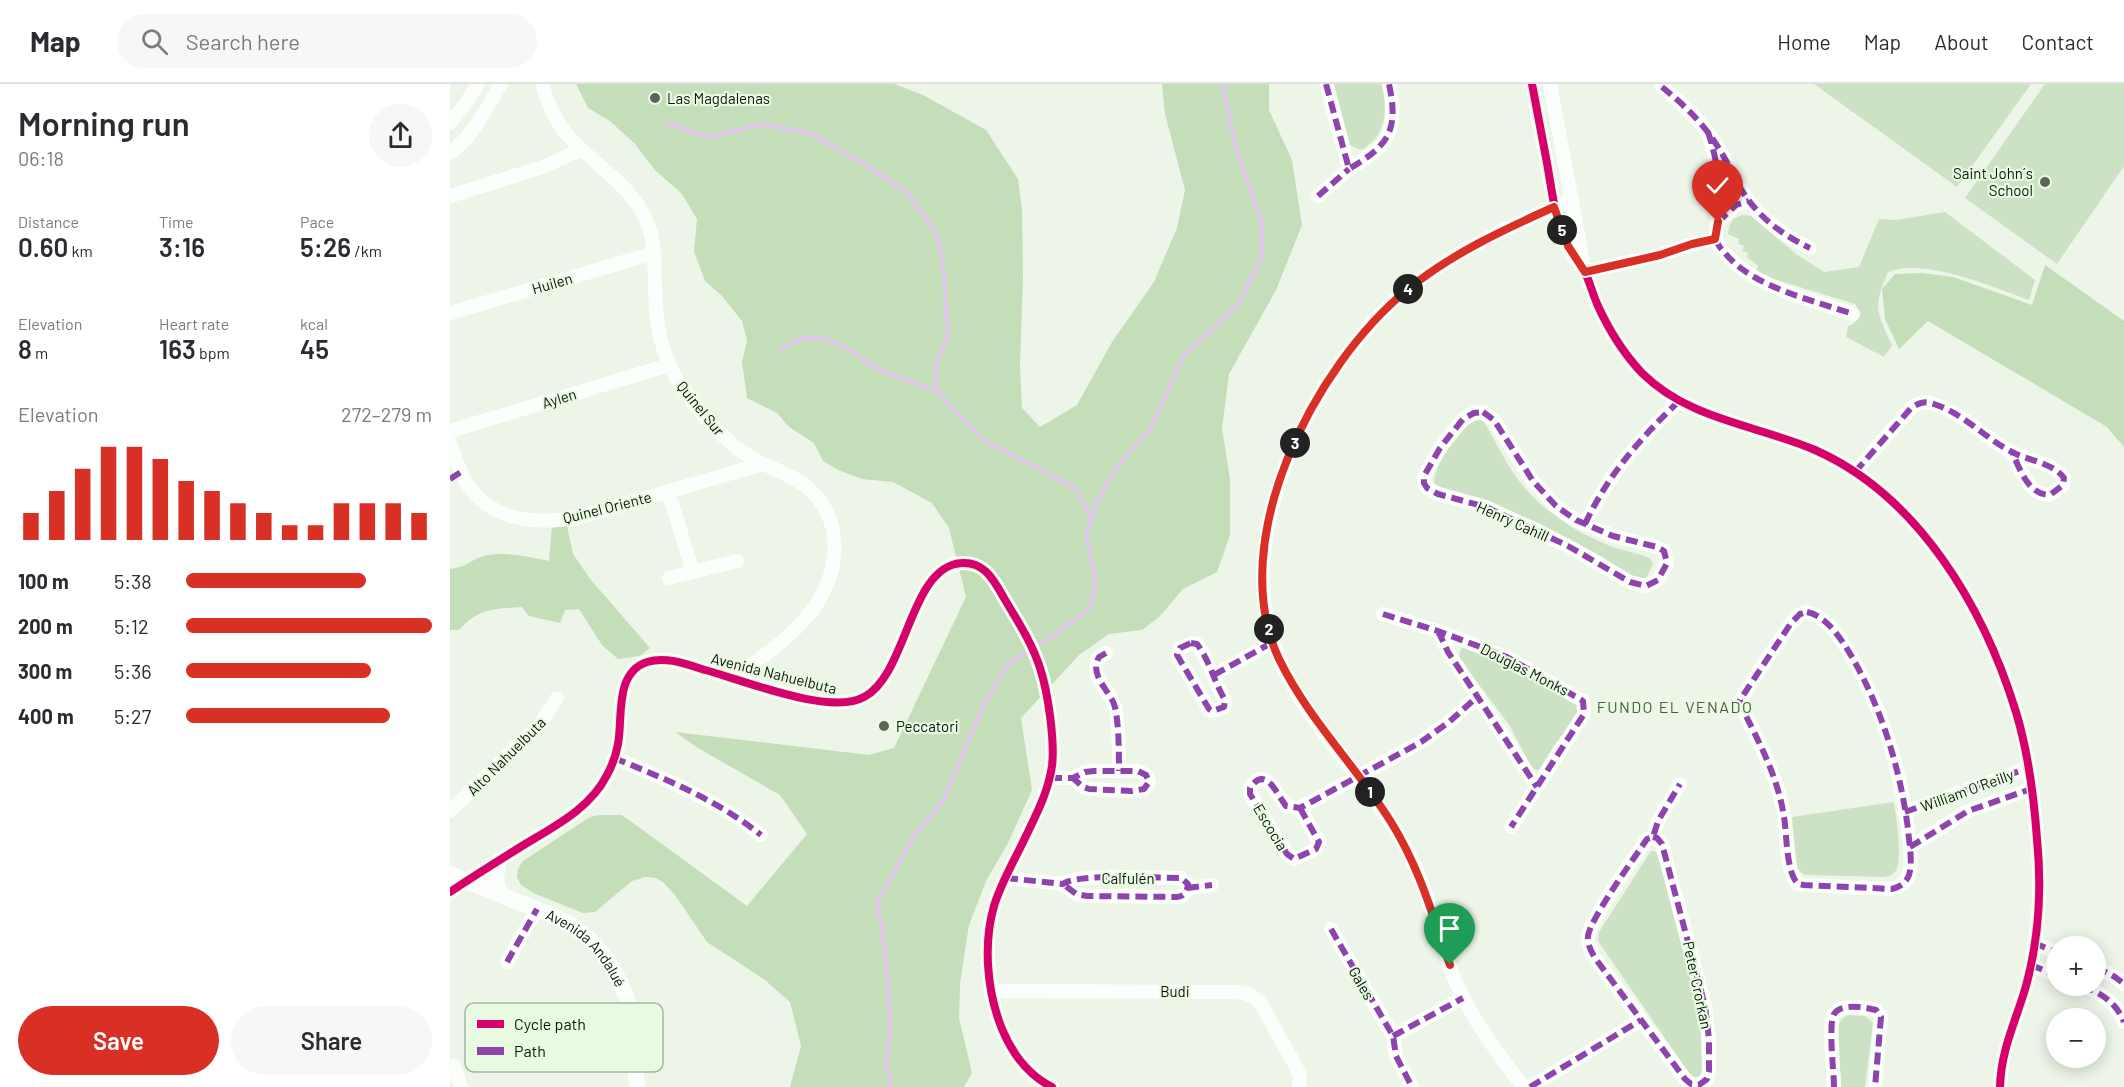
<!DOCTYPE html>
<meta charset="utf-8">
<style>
body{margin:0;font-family:Barlow,sans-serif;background:#f7f7f7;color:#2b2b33;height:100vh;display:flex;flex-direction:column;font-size:22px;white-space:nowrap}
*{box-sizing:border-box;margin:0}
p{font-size:20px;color:#7c7c81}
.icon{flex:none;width:33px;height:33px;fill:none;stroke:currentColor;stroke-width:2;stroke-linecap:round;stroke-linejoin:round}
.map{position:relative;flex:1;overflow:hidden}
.drawer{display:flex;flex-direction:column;background:#fff;width:450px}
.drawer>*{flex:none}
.buttons{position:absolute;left:1596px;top:852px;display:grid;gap:12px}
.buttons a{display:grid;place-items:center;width:60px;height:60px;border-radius:50%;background:#fff;box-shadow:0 3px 15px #0003;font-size:30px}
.pin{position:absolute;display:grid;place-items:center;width:51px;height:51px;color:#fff;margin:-62px -26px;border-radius:50% 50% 50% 0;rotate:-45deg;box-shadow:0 0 6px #0007}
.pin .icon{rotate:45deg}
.km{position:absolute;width:30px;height:30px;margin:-15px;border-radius:50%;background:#222;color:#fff;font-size:16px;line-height:30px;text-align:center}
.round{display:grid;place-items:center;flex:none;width:63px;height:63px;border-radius:32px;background:#f7f7f7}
.summary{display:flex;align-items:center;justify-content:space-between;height:102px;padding:0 18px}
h1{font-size:33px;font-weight:600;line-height:45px}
.metrics{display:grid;grid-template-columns:repeat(3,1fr);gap:9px;height:102px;padding:6px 18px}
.metrics div{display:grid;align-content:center}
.metrics b{font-size:26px;font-weight:600}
.metrics small{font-size:16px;font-weight:400}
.metrics p{font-size:16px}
.chart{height:168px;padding:12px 18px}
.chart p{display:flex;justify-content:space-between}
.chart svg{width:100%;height:108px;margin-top:6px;stroke:#d93025;stroke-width:6}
.button{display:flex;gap:12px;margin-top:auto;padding:12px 18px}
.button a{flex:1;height:69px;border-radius:36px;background:#d93025;color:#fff;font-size:24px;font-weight:600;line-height:69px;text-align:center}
.button a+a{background:#f7f7f7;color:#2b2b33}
ul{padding:0 18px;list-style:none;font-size:20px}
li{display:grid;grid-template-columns:96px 72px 1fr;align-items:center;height:45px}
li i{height:15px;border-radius:8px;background:#d93025}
header{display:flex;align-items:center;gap:36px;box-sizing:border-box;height:84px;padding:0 30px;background:#fff;border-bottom:2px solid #e1e1e2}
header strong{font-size:28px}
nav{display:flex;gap:33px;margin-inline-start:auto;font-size:21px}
.search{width:420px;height:54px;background:#f7f7f7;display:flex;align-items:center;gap:15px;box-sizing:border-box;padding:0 21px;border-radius:33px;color:#7c7c81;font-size:22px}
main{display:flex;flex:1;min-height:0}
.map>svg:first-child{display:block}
.green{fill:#cde1c5}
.forest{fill:#c3deb8}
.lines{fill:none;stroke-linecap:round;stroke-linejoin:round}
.stream{stroke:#e2c6eb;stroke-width:4}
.minor{stroke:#fcfefc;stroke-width:14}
.tertiary{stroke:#fcfefc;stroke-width:16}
.quiet{stroke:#8e44ad;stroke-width:6;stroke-dasharray:12 6;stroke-linecap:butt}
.cycleway-casing{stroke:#e9fae3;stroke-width:11}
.cycleway{stroke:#d6006c;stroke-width:8}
.route-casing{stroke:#fff;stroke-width:12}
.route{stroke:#d93025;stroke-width:8}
.poi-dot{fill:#5c6359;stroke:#e9fae3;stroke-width:2}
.labels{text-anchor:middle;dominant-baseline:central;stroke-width:4.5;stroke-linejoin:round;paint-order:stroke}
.poi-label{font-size:15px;fill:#0e140c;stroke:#e9fae3;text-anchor:start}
.street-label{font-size:15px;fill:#0e140c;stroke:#e9fae3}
.neighbourhood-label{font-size:16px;letter-spacing:1.5px;fill:#4d5a48;stroke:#e9fae3}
.key{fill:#e9fae3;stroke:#a7b5a2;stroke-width:1.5}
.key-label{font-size:16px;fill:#0e140c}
</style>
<header>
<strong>Map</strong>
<div class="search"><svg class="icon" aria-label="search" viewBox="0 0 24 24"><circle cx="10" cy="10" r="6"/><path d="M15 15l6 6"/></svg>Search here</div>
<nav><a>Home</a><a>Map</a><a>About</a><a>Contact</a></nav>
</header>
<main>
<section class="drawer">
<div class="summary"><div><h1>Morning run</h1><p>06:18</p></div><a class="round"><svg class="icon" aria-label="share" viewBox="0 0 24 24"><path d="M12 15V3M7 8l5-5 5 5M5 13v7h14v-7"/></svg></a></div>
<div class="metrics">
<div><p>Distance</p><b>0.60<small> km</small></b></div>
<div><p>Time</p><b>3:16</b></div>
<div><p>Pace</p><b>5:26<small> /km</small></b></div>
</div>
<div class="metrics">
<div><p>Elevation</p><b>8<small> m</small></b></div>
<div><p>Heart rate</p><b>163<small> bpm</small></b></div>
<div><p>kcal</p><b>45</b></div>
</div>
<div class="chart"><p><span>Elevation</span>272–279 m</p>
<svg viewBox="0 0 160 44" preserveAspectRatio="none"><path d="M5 44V33M15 44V24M25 44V15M35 44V6M45 44V6M55 44V11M65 44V20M75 44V24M85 44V29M95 44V33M105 44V38M115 44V38M125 44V29M135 44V29M145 44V29M155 44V33"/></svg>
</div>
<ul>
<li><b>100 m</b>5:38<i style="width:73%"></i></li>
<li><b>200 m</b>5:12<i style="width:100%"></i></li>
<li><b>300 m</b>5:36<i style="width:75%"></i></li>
<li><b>400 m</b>5:27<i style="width:83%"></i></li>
</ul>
<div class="button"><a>Save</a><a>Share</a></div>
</section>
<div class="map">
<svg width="1674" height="1003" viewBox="0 0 1674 1003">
<rect width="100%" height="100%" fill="#ecf5e8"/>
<path class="green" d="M884 0H933C937 26 937 52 911 66L900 61Z
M1364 0H1581L1507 103Z
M1595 0H1674V82L1607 180 1515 114Z
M1495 128 1585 196 1579 216C1544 203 1473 173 1438 188 1423 223 1426 227 1442 261L1434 273 1396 253 1398 242C1410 238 1411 230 1405 220L1305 189 1308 182 1297 173 1298 169 1292 167 1294 162 1288 160 1289 155 1278 150C1279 136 1287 129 1301 132L1346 170 1374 188 1409 183 1429 135 1446 136Z
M1028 336 1034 338C1044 354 1052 372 1062 387 1086 423 1121 446 1160 462 1173 467 1188 469 1200 474L1203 480 1196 494H1184L1151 472 1087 438 1037 417 985 401C979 387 1013 338 1028 336Z
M1013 563 1053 577 1128 619V633L1105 660 1089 686 1082 685 1060 642 1009 574 1010 567Z
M1444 718C1446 732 1453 774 1446 786 1443 791 1439 792 1434 793L1358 791 1353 790 1347 784 1342 733Z
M1201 767H1204L1208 770 1250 933 1252 989 1247 994 1241 992 1148 857 1149 848Z
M1398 931 1415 932 1423 939 1415 1003H1391L1388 941 1392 935Z"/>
<path class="forest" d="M126 0H444L473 11 536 46 568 95 572 127 573 191 570 283 572 324 590 343 627 321 662 258 704 198 727 144 735 106 715 30 712 0H819V26L842 76 852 141 826 206 779 290 772 344 780 395V451L767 488 733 505 709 533 692 546 659 550 629 571 571 634 582 706 558 759 536 797 519 841 510 899 509 934 522 989 514 1003H340L351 962 340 918 315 896 257 858 225 811 214 799 206 794 195 793 182 797 145 828 133 829 83 809 71 801 67 793 68 785 73 777 140 733 149 731H172L297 822 357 750 330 711 248 664 225 648 419 671 444 664 516 513 499 444 482 419 443 398 412 395 388 386 373 377 364 359 339 343 327 329 297 314 292 278 297 257 292 237 272 212 255 197 244 167 247 135 232 110 205 86 185 60 160 37 138 24Z
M1595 181 1674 237V363L1657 343 1478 237 1449 265 1435 235 1432 205 1445 190 1472 189 1503 193 1582 221Z
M117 442 123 470 141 496 200 564 190 572 168 575 152 561 129 525 115 526 110 539 79 532 72 523C43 525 29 524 9 546H0V485C17 483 17 478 31 473 52 466 78 473 99 477L102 443Z"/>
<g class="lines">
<path class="stream" d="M217 39 258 53 313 40 359 49 408 76 458 109 487 150 494 189 498 252 486 278 487 307 532 355 625 404 642 434
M332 265C356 247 378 253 402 267 409 271 413 277 421 281 442 292 464 299 487 307
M441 1003 436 974 440 950 438 895 432 844 427 819 464 752 493 717 534 620 557 581 604 551 640 524 646 496 636 451 648 417 668 381 700 346 733 273 789 219 812 172V139L787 67 772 0"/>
<path class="minor" d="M92 0C97 18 104 34 115 48 141 80 181 99 197 138 205 157 204 176 205 196 205 233 209 269 230 300 249 328 273 357 302 374 320 385 342 390 358 404 373 417 383 436 384 455 390 521 330 561 283 594
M876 0 899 85C939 61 949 47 939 0
M1082 0C1087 26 1092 53 1097 79 1102 107 1105 137 1117 162 1122 172 1130 179 1135 188 1140 199 1143 211 1148 222 1159 246 1174 270 1192 289 1239 336 1307 341 1365 366 1469 412 1534 524 1566 628 1578 668 1584 713 1587 755 1592 805 1589 854 1576 902 1566 937 1551 965 1550 1003
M1100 0 1134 183
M1212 3C1233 20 1252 38 1266 60 1276 74 1282 90 1291 105 1307 132 1332 151 1360 164
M0 39 16 19 28 0
M1258 48C1266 72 1270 95 1269 121 1269 131 1265 143 1266 153 1266 159 1271 165 1275 169 1302 203 1362 216 1403 230
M0 69C25 51 35 25 51 0
M0 112 93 83 132 65
M868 112 899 85
M1268 138 1286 121 1299 117
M1135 188 1210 171 1242 160 1265 155
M0 229 204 169
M1033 328 1044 336 1083 397 1106 422 1126 436 1163 452 1207 463 1214 467 1217 479 1208 496 1196 502 1180 498 1118 462 1036 423 988 410 977 404 974 399V392L990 364 1013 335 1024 329Z
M0 347 219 281
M0 359C5 372 9 386 16 398 41 438 88 441 130 433L313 380
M1405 388 1462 323C1468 320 1473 317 1480 319 1512 327 1535 355 1564 369 1580 377 1603 379 1614 394L1613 401 1600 411C1578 411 1570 385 1562 368
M218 407 243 488
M1135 440C1159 389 1190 355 1229 317
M219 494 287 477
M1357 528C1376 532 1389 552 1399 568 1431 622 1450 683 1458 745 1459 759 1463 777 1459 791 1456 799 1450 803 1442 805L1354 801 1348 800C1336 789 1337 750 1334 733 1328 693 1309 658 1291 622L1290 616 1341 539 1350 530Z
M933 530 988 547 1057 573 1133 617 1134 630 1061 743
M988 547 998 568 1087 703
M741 559 747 560C760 577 764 598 775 616L774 623 762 627 759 625 727 571 730 564Z
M656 569 649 573C639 591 658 605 664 620 669 635 669 671 669 687
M764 591 823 558
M164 674C216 695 267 716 311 751
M600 694H623L635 688 644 687H688L696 691 699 698 694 705 682 707 639 705 633 703 623 694
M850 724 869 758 866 765 844 775 837 770 800 710V704C816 680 827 711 836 722L850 724 971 658 999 638 1028 612
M0 727 90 640 107 614
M1455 728 1578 684
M1203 753 1207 754 1212 760 1255 922 1259 955V987L1257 995 1249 1001 1241 1000 1235 995 1145 874C1141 867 1137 860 1138 852 1140 835 1185 773 1197 755L1203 753 1208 737 1230 700
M1460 763 1518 727 1581 705
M556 794 613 800C626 789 710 794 731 794L738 800C737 808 735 812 727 813L637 812 626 810 613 800
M737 804 762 801
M0 808C24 792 48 777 72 762 103 743 140 725 157 691 162 682 166 671 168 660 173 634 164 589 197 578 216 572 236 580 255 586 293 596 380 632 414 613 456 591 459 492 505 480 532 474 543 494 554 514 567 536 582 559 590 584 598 608 605 657 602 682 598 709 586 731 574 756 564 777 551 799 544 822 533 860 537 908 552 945 562 969 578 991 602 1003
M881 845 943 952 946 972 962 1003
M1584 859 1606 868
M57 878 87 825
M1581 881 1606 891
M1646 883 1665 893 1674 900
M1632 902C1651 909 1666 918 1674 938
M541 907 785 908C796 909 804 911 811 920L845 981 850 992 849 1003
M122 946 182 931
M943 952 1013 914
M4 982 11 1003
M1073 1003C1048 969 1021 935 1005 896 987 851 978 804 955 762 916 691 849 636 823 558 783 442 868 278 958 205 1006 166 1065 139 1122 116
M1080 1003 1191 936
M1384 1003C1384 988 1378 941 1384 930 1391 919 1415 923 1426 926L1431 933 1425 1003"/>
<g class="tertiary">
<path d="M49 776C46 790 44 797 51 811"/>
<path id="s1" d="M0 790C22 799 43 808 65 817 89 826 116 835 136 852 159 872 174 902 182 931L187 1003"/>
</g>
<path class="quiet" d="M876 0 899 85C939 61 949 47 939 0
M1212 3C1233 20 1252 38 1266 60 1276 74 1282 90 1291 105 1307 132 1332 151 1360 164
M1258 48C1266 72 1270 95 1269 121 1269 131 1265 143 1266 153 1266 159 1271 165 1275 169 1302 203 1362 216 1403 230
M868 112 899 85
M1268 138 1286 121 1299 117
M1168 179 1210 171 1242 160 1265 155
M1033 328 1044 336 1083 397 1106 422 1126 436 1163 452 1207 463 1214 467 1217 479 1208 496 1196 502 1180 498 1118 462 1036 423 988 410 977 404 974 399V392L990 364 1013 335 1024 329Z
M1405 388 1462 323C1468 320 1473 317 1480 319 1512 327 1535 355 1564 369 1580 377 1603 379 1614 394L1613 401 1600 411C1578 411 1570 385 1562 368
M0 395 11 388
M1135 440C1159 389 1190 355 1229 317
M1357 528C1376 532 1389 552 1399 568 1431 622 1450 683 1458 745 1459 759 1463 777 1459 791 1456 799 1450 803 1442 805L1354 801 1348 800C1336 789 1337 750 1334 733 1328 693 1309 658 1291 622L1290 616 1341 539 1350 530Z
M933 530 988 547 1057 573 1133 617 1134 630 1061 743
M988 547 998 568 1087 703
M741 559 747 560C760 577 764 598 775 616L774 623 762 627 759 625 727 571 730 564Z
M656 569 649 573C639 591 658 605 664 620 669 635 669 671 669 687
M764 591 823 558
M164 674C216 695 267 716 311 751
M600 694H623L635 688 644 687H688L696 691 699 698 694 705 682 707 639 705 633 703 623 694
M850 724 869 758 866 765 844 775 837 770 800 710V704C816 680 827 711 836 722L850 724 971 658 999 638 1028 612
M1455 728 1578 684
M1203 753 1207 754 1212 760 1255 922 1259 955V987L1257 995 1249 1001 1241 1000 1235 995 1145 874C1141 867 1137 860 1138 852 1140 835 1185 773 1197 755L1203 753 1208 737 1230 700
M1460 763 1518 727 1581 705
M556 794 613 800C626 789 710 794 731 794L738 800C737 808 735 812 727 813L637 812 626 810 613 800
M737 804 762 801
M881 845 943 952 946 972 962 1003
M1584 859 1606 868
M57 878 87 825
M1581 881 1606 891
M1646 883 1665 893 1674 900
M1632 902C1651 909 1666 918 1674 938
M122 946 182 931
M943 952 1013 914
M1080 1003 1191 936
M1384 1003C1384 988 1378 941 1384 930 1391 919 1415 923 1426 926L1431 933 1425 1003"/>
<g class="cycleway-casing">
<path id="cycleway" d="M1082 0C1087 26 1092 53 1097 79 1102 107 1105 137 1117 162 1122 172 1130 179 1135 188 1140 199 1143 211 1148 222 1159 246 1174 270 1192 289 1239 336 1307 341 1365 366 1469 412 1534 524 1566 628 1578 668 1584 713 1587 755 1592 805 1589 854 1576 902 1566 937 1551 965 1550 1003
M0 808C24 792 48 777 72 762 103 743 140 725 157 691 162 682 166 671 168 660 173 634 164 589 197 578 216 572 236 580 255 586 293 596 380 632 414 613 456 591 459 492 505 480 532 474 543 494 554 514 567 536 582 559 590 584 598 608 605 657 602 682 598 709 586 731 574 756 564 777 551 799 544 822 533 860 537 908 552 945 562 969 578 991 602 1003"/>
</g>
<use href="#cycleway" class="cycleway"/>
</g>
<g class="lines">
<g class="route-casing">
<path id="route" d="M1000 881C982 830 970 785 941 738 906 682 858 635 829 575 774 457 864 282 957 206 1001 170 1053 146 1104 123L1118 162 1135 188 1210 171 1242 160 1265 155 1268 138"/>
</g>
<use href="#route" class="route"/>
</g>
<g class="poi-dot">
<circle cx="205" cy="14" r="6"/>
<circle cx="1595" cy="98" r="6"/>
<circle cx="434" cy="642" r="6"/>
</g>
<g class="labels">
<g class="poi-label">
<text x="217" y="14">Las Magdalenas</text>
<text x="1583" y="89" text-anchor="end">Saint John´s<tspan x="1583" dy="17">School</tspan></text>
<text x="446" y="642">Peccatori</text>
</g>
<g class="street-label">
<text transform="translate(102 199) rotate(-16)">Huilen</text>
<text transform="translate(109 314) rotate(-17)">Aylen</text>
<text transform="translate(251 324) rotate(51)">Quinel Sur</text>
<text transform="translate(157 423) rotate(-14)">Quinel Oriente</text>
<text transform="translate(1063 437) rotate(24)">Henry Cahill</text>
<text transform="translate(1075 585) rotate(27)">Douglas Monks</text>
<text transform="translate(324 589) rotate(14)">Avenida Nahuelbuta</text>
<text transform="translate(56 672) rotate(-45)">Alto Nahuelbuta</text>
<text transform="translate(1517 706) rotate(-20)">William O´Reilly</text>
<text transform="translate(821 743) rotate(59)">Escocia</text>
<text x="678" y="794">Calfulén</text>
<text stroke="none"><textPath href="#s1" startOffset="158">Avenida Andalué</textPath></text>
<text transform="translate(912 899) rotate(60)">Gales</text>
<text transform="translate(1248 901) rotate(78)">Peter Crorkan</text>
<text x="725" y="907">Budi</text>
</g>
<g class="neighbourhood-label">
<text x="1225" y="622">FUNDO EL VENADO</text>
</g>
</g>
<rect x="15" y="919" width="198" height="69" rx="9" class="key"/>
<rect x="27" y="936" width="27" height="8" fill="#d6006c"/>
<rect x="27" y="963" width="27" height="8" fill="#8e44ad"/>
<g class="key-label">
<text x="64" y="946">Cycle path</text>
<text x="64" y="973">Path</text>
</g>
</svg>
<div class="buttons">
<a>+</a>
<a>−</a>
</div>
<div class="pin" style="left:1000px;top:881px;background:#1e9e55"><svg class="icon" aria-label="arrive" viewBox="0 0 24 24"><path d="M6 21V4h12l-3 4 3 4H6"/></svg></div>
<div class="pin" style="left:1268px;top:138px;background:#d93025"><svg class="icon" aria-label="check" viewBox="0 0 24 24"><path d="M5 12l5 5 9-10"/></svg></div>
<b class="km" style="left:920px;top:708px">1</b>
<b class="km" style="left:819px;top:545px">2</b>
<b class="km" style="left:845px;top:359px">3</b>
<b class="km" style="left:958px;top:205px">4</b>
<b class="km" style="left:1112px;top:146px">5</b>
</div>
</main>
